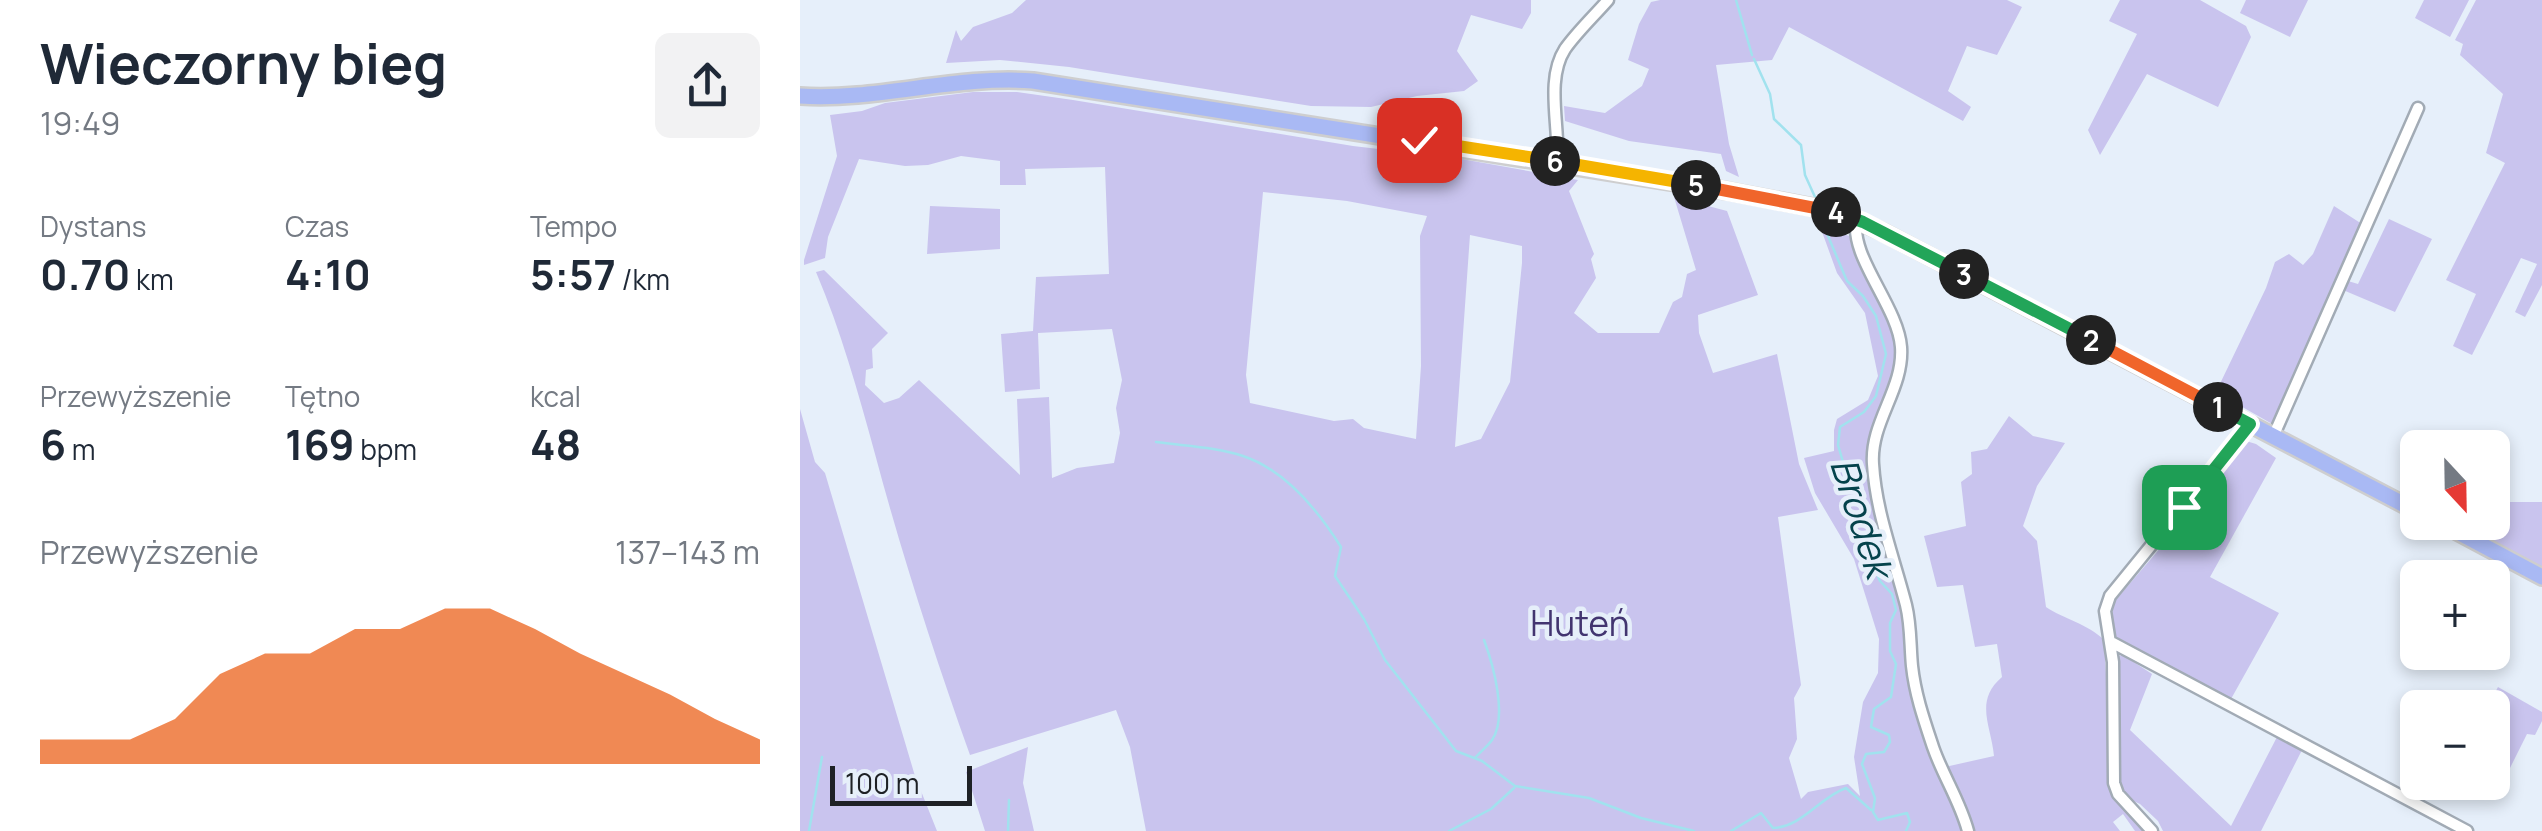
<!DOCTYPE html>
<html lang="pl">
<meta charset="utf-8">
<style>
body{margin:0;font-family:Manrope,sans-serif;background:#f2f2f3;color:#1f2937;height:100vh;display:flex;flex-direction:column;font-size:38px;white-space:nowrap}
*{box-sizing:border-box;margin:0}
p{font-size:32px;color:#747a83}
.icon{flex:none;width:55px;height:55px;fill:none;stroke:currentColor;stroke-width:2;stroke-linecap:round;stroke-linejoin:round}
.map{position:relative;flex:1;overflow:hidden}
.side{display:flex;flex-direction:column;background:#fff;width:800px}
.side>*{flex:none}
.needle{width:65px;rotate:158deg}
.controls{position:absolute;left:1600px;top:430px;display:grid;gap:20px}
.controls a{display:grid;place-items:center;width:110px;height:110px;border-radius:15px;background:#fff;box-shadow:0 5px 15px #0003;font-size:50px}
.scale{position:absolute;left:30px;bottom:25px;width:142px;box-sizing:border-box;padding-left:10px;border:5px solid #1e2125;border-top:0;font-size:28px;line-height:35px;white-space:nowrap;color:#1e2125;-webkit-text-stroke:8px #e6effa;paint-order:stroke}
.pin{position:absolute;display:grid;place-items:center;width:85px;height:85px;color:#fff;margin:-42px;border-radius:20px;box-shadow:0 5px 15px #0006}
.km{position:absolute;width:50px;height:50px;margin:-25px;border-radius:50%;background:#222;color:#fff;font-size:28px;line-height:50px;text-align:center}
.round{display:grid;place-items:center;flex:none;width:105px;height:105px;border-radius:15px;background:#f2f2f3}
.head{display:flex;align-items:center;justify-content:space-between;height:170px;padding:0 40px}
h1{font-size:55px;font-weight:700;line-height:75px}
.metrics{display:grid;grid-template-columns:repeat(3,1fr);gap:15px;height:170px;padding:10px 40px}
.metrics div{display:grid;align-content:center}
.metrics b{font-size:42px;font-weight:700}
.metrics small{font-size:28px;font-weight:400}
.metrics p{font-size:28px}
.chart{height:280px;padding:20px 40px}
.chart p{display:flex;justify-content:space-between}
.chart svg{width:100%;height:180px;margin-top:10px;fill:#ea580c;opacity:.7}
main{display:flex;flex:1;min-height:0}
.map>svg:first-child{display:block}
.green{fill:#c9c4ee;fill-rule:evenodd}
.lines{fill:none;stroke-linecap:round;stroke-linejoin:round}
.stream{stroke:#a1e2ee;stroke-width:2.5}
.street-casing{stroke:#a2abb5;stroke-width:15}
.primary-casing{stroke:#cececf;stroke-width:20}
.street{stroke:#fff;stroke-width:10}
.primary{stroke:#a9b9f4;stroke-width:15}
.split-1-casing{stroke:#fff;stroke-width:20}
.split-2-casing{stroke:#fff;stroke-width:20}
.split-3-casing{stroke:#fff;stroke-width:20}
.split-4-casing{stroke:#fff;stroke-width:20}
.split-5-casing{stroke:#fff;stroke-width:20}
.split-6-casing{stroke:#fff;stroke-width:20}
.split-7-casing{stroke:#fff;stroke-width:20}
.split-1{stroke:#22a559;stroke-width:12}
.split-2{stroke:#f0652b;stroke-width:12}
.split-3{stroke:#22a559;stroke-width:12}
.split-4{stroke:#22a559;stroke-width:12}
.split-5{stroke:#f0652b;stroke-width:12}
.split-6{stroke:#f5b400;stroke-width:12}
.split-7{stroke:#f5b400;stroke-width:12}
.labels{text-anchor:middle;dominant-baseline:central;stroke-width:9;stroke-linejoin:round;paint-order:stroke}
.park-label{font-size:35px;fill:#423570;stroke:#e6effa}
.water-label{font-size:38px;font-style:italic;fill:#05434c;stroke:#e6effa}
</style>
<main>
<section class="side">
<div class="head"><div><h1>Wieczorny bieg</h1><p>19:49</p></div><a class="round"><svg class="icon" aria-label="share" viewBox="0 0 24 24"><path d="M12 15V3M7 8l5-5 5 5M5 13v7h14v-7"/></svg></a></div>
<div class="metrics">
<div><p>Dystans</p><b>0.70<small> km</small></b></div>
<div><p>Czas</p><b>4:10</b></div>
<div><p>Tempo</p><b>5:57<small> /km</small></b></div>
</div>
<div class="metrics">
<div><p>Przewyższenie</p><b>6<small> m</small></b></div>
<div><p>Tętno</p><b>169<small> bpm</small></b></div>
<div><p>kcal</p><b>48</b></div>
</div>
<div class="chart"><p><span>Przewyższenie</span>137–143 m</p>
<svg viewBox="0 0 160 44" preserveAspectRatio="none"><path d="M0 44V38L10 38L20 38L30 33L40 22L50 17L60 17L70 11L80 11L90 6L100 6L110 11L120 17L130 22L140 27L150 33L160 38V44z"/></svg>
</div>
</section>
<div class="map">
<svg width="1742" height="831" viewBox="0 0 1742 831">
<rect width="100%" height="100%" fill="#e6effa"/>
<path class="green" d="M226 0H731V13L722 29 671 15 657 51 678 81 664 91 617 96 571 107 511 106 269 67 200 60 146 63 156 30 161 41 173 27 212 13Z
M860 0H1207L1222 7 1197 55 1167 46 1148 91 1171 107 1163 121 989 27 972 60 916 65 929 144 939 177 926 171 921 154 829 141 765 121 764 106 805 113 842 86 849 69 828 60 839 24 851 2Z
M1320 0H1400L1446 26 1451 37 1418 107 1347 74 1300 155 1288 130 1337 34 1309 21Z
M1446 0H1508L1490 37 1440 13Z
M1624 0H1669L1650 37 1615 18Z
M1676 0H1742V285L1725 317 1715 312 1737 264 1721 258 1672 355 1653 346 1676 294 1646 280 1705 163 1686 153 1703 94 1660 55 1663 44 1655 40Z
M173 92H217L273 100 553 146 656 158 778 180 769 191 794 254 791 259 796 278 774 313 798 333H859L873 302 882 297 887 274 896 270 874 197 927 211 958 295 898 315 899 333 913 373 977 354 999 464 1018 510 978 517 1001 685 994 698 997 739 989 758 1001 799 1008 792 1048 784 1060 796 1054 757 1063 702 1078 673 1079 639 1054 559 1015 493 1004 458 1034 451V430L1037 419 1068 400 1078 376 1065 313 1037 273 1021 229 1050 236 1094 322 1098 363 1070 445 1103 601 1110 671 1165 831H346L330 747 316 710 170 755C135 657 102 555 75 454 58 392 41 331 16 272L24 270 88 333 72 349 73 368 66 370 65 385 84 403 99 398 119 380 220 475 217 399 249 397 252 478 277 468 314 463 320 433 316 408 322 380 312 329 238 333 240 389 205 392 201 334 233 331 236 277 309 274 305 167 225 169 226 185H200V161L161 156 128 165 105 166 59 159 28 237 25 258 4 265V260L37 156 30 115 62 111 85 103ZM463 192 547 201 627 216 620 236 621 366 616 439 564 428 553 419 534 421 450 403 446 375ZM670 235 722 246V263L710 382 681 439 655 447Z
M130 206 200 209V249L127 254Z
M1534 206 1562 224 1474 425 1416 392 1466 288 1475 262 1489 254 1503 265 1513 254Z
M1589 219 1632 239 1595 312 1543 290 1548 281 1558 284Z
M0 409 15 462 25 473 115 776 137 831H0Z
M1209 416 1233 436 1265 443 1237 486 1223 526 1237 541 1246 607C1264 619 1288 624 1304 640L1313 794 1345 831H1335L1323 814 1313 822 1320 831H1172L1145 767 1194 756C1191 725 1174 701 1202 677L1197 644 1175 647 1163 585 1137 587 1124 536 1166 526 1161 482 1172 474 1171 452 1187 449Z
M1446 441 1456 444 1476 458 1410 577 1479 613 1431 699 1316 640 1310 615 1314 602 1392 511Z
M1693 496 1708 502H1742V569L1656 523 1692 522Z
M1323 655 1352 674 1330 730 1431 826 1477 737 1502 750 1461 831H1363L1358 821 1340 804 1323 796 1319 787 1316 664 1319 656Z
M1698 687 1742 712V721L1735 735 1727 734 1697 794 1675 783 1692 782V708L1687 707Z
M228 747 223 783 234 831H185L166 772Z"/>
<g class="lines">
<path class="stream" d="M936 0 952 55
M954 59 970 94 974 119 1001 145 1005 175 1015 197
M1020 217 1047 281 1063 296 1076 316 1086 354 1076 396 1064 412 1040 427 1038 445 1051 489 1067 512 1076 572 1080 581 1092 594 1096 610 1090 623V651L1096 664 1091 697 1074 709 1071 727 1089 735 1090 742 1084 752 1066 754 1062 764 1075 798 1073 812 1078 820 1107 813 1110 822 1106 831
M356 442C384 446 417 447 443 456 485 470 519 512 541 547L535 576 564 619 585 660 656 751 682 761 715 786 789 798 841 818 894 831
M675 758C680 752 687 747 692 740 708 717 693 664 684 640
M9 831 22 757
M208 831 209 800
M649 831 691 809 714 788
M931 831 961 813 973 828C1002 827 1020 797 1046 788L1071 810"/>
<g class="street-casing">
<path id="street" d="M757 162C760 127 745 80 765 49 777 32 794 16 808 0
M1057 219C1048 255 1098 306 1101 347 1104 389 1070 422 1073 464 1076 513 1094 558 1106 605 1111 625 1110 645 1112 666 1115 694 1124 720 1133 747 1143 776 1160 801 1168 831
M1473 437 1618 108
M1311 642 1667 831
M1352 831 1318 794 1314 783 1313 662 1305 611 1310 596 1450 424"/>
</g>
<g class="primary-casing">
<path id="primary" d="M0 96C78 101 155 75 233 81L928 191 1039 212 1085 233 1618 512
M1639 522 1742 577"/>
</g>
<use href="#street" class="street"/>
<use href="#primary" class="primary"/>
</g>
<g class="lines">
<g class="split-1-casing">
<path id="split-1" d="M1384 507 1450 424 1418 407"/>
</g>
<g class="split-2-casing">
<path id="split-2" d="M1291 340 1418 407"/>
</g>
<g class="split-3-casing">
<path id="split-3" d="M1164 274 1291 340"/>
</g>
<g class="split-4-casing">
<path id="split-4" d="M1036 212 1063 222 1164 274"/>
</g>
<g class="split-5-casing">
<path id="split-5" d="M896 185 1036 212"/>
</g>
<g class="split-6-casing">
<path id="split-6" d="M755 161 896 185"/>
</g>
<g class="split-7-casing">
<path id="split-7" d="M619 140 755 161"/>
</g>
<use href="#split-1" class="split-1"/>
<use href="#split-2" class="split-2"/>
<use href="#split-3" class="split-3"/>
<use href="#split-4" class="split-4"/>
<use href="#split-5" class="split-5"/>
<use href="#split-6" class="split-6"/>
<use href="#split-7" class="split-7"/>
</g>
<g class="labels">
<g class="park-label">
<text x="780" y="623">Huteń</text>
</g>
<g class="water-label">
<text transform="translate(1063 517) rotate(72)">Brodek</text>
</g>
</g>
</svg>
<div class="controls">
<a><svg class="needle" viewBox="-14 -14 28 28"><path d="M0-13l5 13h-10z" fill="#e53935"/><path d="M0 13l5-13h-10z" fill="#747a83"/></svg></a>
<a>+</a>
<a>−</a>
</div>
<div class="scale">100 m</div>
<div class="pin" style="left:1384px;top:507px;background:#1e9e55"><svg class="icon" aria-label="arrive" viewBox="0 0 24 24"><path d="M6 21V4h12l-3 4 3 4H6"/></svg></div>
<div class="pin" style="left:619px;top:140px;background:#d93025"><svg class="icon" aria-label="check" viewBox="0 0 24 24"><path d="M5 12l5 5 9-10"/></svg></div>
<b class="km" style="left:1418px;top:407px">1</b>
<b class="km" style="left:1291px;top:340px">2</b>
<b class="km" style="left:1164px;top:274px">3</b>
<b class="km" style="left:1036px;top:212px">4</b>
<b class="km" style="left:896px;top:185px">5</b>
<b class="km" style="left:755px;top:161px">6</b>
</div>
</main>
